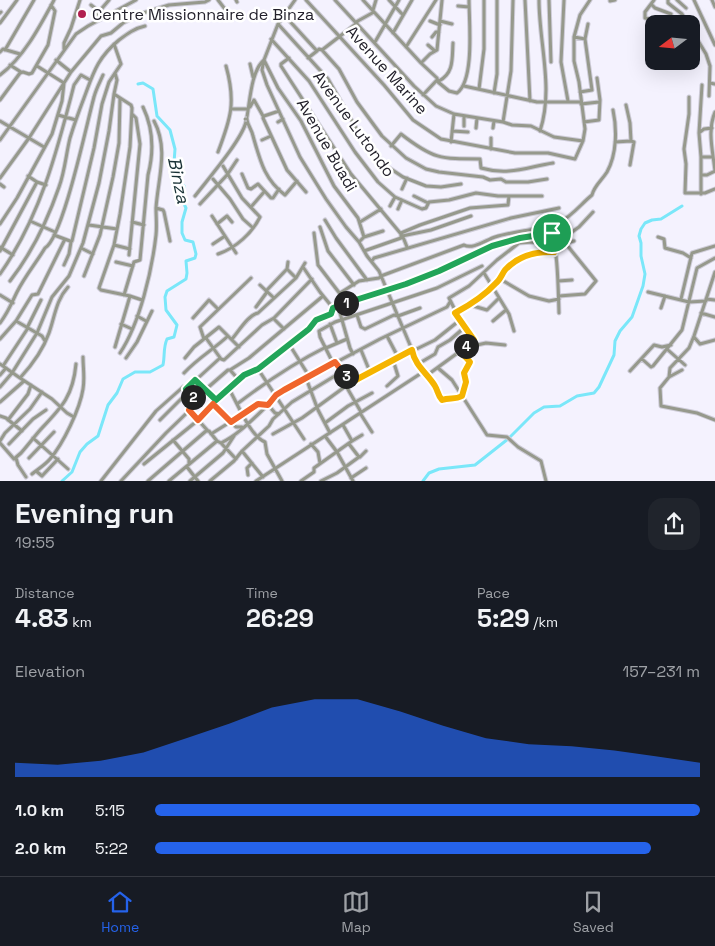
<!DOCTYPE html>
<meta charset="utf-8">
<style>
body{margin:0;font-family:"Space Grotesk",sans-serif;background:#20242c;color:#f1f3f6;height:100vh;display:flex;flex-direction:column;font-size:19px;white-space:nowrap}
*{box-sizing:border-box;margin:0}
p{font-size:16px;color:#9ea1a6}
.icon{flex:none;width:28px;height:28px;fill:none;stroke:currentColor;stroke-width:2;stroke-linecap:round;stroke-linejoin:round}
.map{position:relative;height:481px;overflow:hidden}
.drawer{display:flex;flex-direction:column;background:#171b24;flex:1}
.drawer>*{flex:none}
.needle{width:32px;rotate:254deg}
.controls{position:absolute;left:645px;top:15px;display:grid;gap:10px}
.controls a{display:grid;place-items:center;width:55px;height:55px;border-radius:10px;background:#171b24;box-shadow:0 5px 20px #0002;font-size:25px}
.pin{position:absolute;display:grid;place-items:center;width:42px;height:42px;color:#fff;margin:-21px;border:2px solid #fff;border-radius:50%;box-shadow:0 1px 5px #0007}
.km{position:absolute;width:25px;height:25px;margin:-12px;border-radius:50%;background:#222;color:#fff;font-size:14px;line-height:25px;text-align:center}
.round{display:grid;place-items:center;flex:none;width:52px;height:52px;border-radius:15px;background:#20242c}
.head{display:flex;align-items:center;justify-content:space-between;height:85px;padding:0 15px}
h1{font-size:28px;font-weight:800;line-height:38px}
.stats{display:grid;grid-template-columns:repeat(3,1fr);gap:8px;height:85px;padding:5px 15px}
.stats div{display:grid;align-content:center}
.stats b{font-size:25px;font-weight:800}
.stats small{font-size:14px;font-weight:400}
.stats p{font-size:14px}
.chart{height:140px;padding:10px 15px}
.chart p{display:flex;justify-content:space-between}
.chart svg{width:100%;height:90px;margin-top:5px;fill:#2563eb;opacity:.7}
ul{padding:0 15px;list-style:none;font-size:16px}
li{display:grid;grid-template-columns:80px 60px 1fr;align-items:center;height:38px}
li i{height:12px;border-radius:6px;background:#2563eb}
.tab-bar{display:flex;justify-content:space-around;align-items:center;height:70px;border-top:1px solid #363941;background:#171b24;font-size:14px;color:#9ea1a6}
.tab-bar a{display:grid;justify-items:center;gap:2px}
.tab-bar .active{color:#2563eb}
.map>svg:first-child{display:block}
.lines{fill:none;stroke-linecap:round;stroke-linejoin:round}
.river{stroke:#7ae7f9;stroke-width:3}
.minor-casing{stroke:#ceccd8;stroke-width:5}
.minor{stroke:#96998c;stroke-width:3}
.minor-bridge-casing{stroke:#ceccd8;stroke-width:5;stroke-linecap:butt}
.minor-bridge{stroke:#96998c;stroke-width:3}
.split-1-casing{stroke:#fff;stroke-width:10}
.split-2-casing{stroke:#fff;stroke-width:10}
.split-3-casing{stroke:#fff;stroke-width:10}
.split-4-casing{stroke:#fff;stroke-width:10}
.split-5-casing{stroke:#fff;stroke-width:10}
.split-1{stroke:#22a559;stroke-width:6}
.split-2{stroke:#22a559;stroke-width:6}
.split-3{stroke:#f0652b;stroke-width:6}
.split-4{stroke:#f5b400;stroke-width:6}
.split-5{stroke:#f5b400;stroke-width:6}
.poi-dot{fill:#b12050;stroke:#fff;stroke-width:2}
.labels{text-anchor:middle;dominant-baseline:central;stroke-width:5;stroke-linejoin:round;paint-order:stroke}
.poi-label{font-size:16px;fill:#23212b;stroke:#fff;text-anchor:start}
.street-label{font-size:16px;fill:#23212b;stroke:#fff}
.water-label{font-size:18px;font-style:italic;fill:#183135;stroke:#fff}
</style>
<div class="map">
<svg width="715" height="481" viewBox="0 0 715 481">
<rect width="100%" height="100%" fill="#f4f2fe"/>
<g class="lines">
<path class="river" d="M62 481 72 472 80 452 87 444 98 436 108 405 117 393 123 379 135 372H150L163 365C165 356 163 348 167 339L174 337 177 325 166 310 165 297 167 291 186 279 187 273 186 261 195 258 196 254 193 242 185 240 182 233V222L186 208 183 202 184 186 180 183 176 174 174 163 175 149 170 130 157 116 153 89 143 83 138 84
M423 481 429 473 439 469 475 465 508 439 534 413 544 407 560 406 577 396 594 393 599 387 614 355 615 341 620 331 632 317 643 286 645 274 641 256V243L639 236 641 229 645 223 652 220 661 219 682 206"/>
<g class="minor-casing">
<path id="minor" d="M218 0 228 13
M236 0 237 2
M306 0 384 85 413 120 441 139 515 153H548L575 159 583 141 585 129 579 82 574 61V37L580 15 590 0
M335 0 414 86 436 106 454 114 503 122 512 125 531 126 554 137 583 141
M363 0 421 63 437 78 438 82 449 91 457 93C475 80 469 21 469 0
M389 0 403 15
M525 0 530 101
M539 0C539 43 554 89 540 131
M549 0 551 62
M564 0 561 62 568 101
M654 0 645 12V18L673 24
M668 0V3L682 14 688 24
M677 0 686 8
M694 0 715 45
M712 0 715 7
M610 1 615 0
M91 5 99 11
M652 5 655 8 671 14
M458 6 469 7
M373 10 376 0
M0 13 1 12
M285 16 317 51 319 49 322 50 339 69 357 102 382 136 406 158 426 169 439 172 483 177 490 180 501 179 506 182H528L547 179
M98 20 97 14 109 0
M430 21 440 25
M440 21 452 24
M356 22 374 12
M0 23 17 0
M278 24 328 79 356 128 385 165 403 177 426 186 441 187 461 184
M691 29 706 54 710 66 709 96
M393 33 412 0
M432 37 436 32H439
M574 37 585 39
M271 39 309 81 355 152 378 182 395 197 422 209 426 208 429 202 449 200 476 193 498 196H542
M375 42 399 0
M428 45 435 51
M406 47 436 0
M64 49V43L71 28 80 0
M5 50 34 0
M322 50 357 23
M691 50 694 54
M0 52 3 49 20 54
M289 58 281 64V66L351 174 401 234V238L364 251
M308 58 317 51
M56 60 71 72
M264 60 262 70 267 85 300 157 326 199 346 227 359 242 367 256 379 271 418 364 435 385 440 399 442 400C449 397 455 400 462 396L466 383 464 373 470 362 460 351
M264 60 278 88 301 121 334 186 358 218 364 237 359 242
M421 63 430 54 437 50 442 0
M250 64 253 77
M10 65 21 72
M0 75C24 57 40 26 54 0
M439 81C454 73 452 59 453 43
M710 83 715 84
M464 86 537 102H581
M479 89 484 49V0
M580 92 592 90 585 39 588 24
M494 93 497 74V0
M114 94 131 105 132 108 130 147 120 214 114 245 99 288 101 290 130 296 115 347
M423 95 437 80
M689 97V114L684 149 686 164 685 193H705L715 189
M0 100 20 73 23 72 29 74 32 73 48 45 55 11 51 5
M581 104 599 102
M626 105 630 123 631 141 634 142 630 165
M250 107 254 100 263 116
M232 109H248
M279 111 264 116 263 118 287 170 306 192
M58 115 76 120
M464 116V126
M247 120C248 126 252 130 253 136 260 160 264 179 285 195L297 181
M0 121 44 147
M278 122 283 119
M503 122 511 71 513 0
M584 122 599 120 600 100 597 78
M476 128 477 118
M493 128 494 121
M452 131 468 132
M700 132 704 129 712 128
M0 140 76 34 88 26 136 0
M262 140 271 136
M451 142 454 114
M615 142 631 141
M391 146 401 134C433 159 440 159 480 159L481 168C509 176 527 167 553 163
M491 149V138
M218 152C231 118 236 102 226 66
M701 157 699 133 702 85
M242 174 248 188 251 189 258 184 271 198H273L279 189
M701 175H707L715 171C713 152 707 130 715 112
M28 176 37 182 46 185
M0 178 29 138 71 72 101 36 111 33 123 23 143 13 169 5 205 2 209 0
M213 179 230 199 243 219 252 227
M0 184 4 187
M402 189 407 178
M701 194V157H713
M195 196C208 179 241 141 246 122 250 105 250 72 264 60L278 24 295 0
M414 196 428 203
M200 204 227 175 237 160
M390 206 395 197
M251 207 264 192
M156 208 163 210 164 212 170 241
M398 209 402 200
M212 216 236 253
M325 220 336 238 367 280
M30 221 55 232
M132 222 144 225
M360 222 381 209
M0 224 17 198 52 134 62 101 64 83 37 66
M217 224 227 216 232 222
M550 224C558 252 558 283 559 313
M89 225 117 229
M320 227 328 251 354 285
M314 233 318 265 347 303
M401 233 420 225 470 208 508 205 509 196
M54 235 70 241H72L94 148 102 104 109 82 121 64 114 44
M402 236 431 230 471 216
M364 237 383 231
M403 237 407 247
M658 237 664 239 665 248 683 253 691 258
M213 244 225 236
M114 245 130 249
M0 247 13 255
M81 248 93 254
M0 251 37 182
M218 254C236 248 252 233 260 217L242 198 223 166
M129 255 140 144 136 118 132 114
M372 261 374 258 511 218 559 208
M116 262 133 266
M64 265 69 254 71 242
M287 269 296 278
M715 272 694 336 689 348 670 368 669 377 660 388 661 406 697 413 715 420
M484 273 509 314 514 331
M0 274C40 217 57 152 74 85L81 75 90 80
M84 276 100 235 113 177 119 143 120 99
M500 279 529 296 549 301 559 299
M10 281C31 254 48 219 59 187 65 171 66 154 70 138 74 125 79 111 84 98 93 74 97 58 119 40 127 34 135 28 145 26
M558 281 572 280
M260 285 274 298
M266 291 287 269 288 262
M648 292 689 302 706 301
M340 293 359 281 379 278 381 276 464 245C472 250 486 240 495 237 516 230 540 231 560 222 572 216 582 203 592 195 594 186 602 180 607 172 617 154 617 129 613 110
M0 295 13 303
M124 295 134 262 140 260 148 175C154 152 153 128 143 107
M130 296 142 300
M559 296 585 294 596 281 562 239 579 227 593 212
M681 299 692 253 715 246
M706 299 715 300
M470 305 487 310 499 298
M338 306 350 348 353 354
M256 307 267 292
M333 308 406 284 439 271 492 246 512 240 552 233
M661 308 665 296
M455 313C470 305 485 295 496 283 500 280 502 274 505 270 518 256 535 251 554 252
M701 313 715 317
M357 315 361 327 365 329 394 315 398 316 420 308
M137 316 146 321
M193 318 209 300 218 309
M274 319 284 329
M16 321 42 336 45 341
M493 321 506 310
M0 323C9 311 11 304 17 292 25 276 36 263 45 248 63 238 87 122 94 97 96 89 100 82 103 75
M121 324 132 329
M330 324 337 343
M27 328 41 300
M387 336 398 357
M694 337 700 344 715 340
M206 338 221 359 224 360 262 325 274 318 312 279
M0 339 16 321 32 295 38 294 65 239
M204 339 200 327 251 278
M232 339C239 331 248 315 258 313L296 278 305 263
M289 344 309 376
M505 345 486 343 477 345 460 320 449 298 469 286 497 260 519 243 533 242 556 246 574 241
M326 348 347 339
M361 350 370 372
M668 350 685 365
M120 353C140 323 152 270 156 235 157 226 156 217 156 208 158 178 169 149 154 121
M126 358 137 342 152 311
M185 358 194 347 219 327 239 347
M642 359 651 367 653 366 682 330 697 268 715 258
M335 362 343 370 350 383
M333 363 320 337 319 331 335 322 437 288 482 266
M0 364 20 378 52 399 67 413 74 417
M418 364 435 354 438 347 450 340 465 327
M3 366 28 328
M438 368 452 380 487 435 507 437 518 447 541 461 546 481
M258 369 304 439
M230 370 239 380
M630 371 654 345 662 347 671 345
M184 373C198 358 214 349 228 336
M0 375 6 368
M426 376 474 341
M669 377 682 370
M20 378C32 365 43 350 49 333 55 316 56 300 68 287
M306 378 318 410 330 433
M195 380 216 401
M346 386 361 412
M387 386 398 376 393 360
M0 387 12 373 37 333 52 297 69 276 83 243 99 183 109 131 114 94 117 80 115 73
M186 389 220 358
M229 389C238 404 250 436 265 442L267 454 282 481
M205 390 228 370H230L249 358 323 296
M0 402 24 381
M213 404 236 427H242
M237 404C266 382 294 363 326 347
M189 410 208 431
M360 413 372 432
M244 415 258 404 269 406 275 413 279 414
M0 416 6 418 22 431
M8 420 28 394 31 385
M160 420 188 392
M325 423 348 406 372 393
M211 434 243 414
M273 434 302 418 357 378 435 340 460 320
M325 436 337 452 353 481
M33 438 68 469
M173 440 189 459V464
M0 441 5 433 30 409 42 392
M352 441 362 435
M0 443 14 459 21 453C28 445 34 437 41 429 62 407 73 396 76 364
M221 443 236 459
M9 444 33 419 46 410
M311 444 318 452 320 463
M242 451 263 477
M360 457 366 451
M16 458 18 465 26 477
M29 458 54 432
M144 464 197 421 244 375 258 369 309 329 316 320 333 312V308L320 292 303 267
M187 467 198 481
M36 471 42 476 58 459
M32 474C38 469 45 465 50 459 63 444 80 409 83 389 85 378 83 368 83 357
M248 475 247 468 252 463
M351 478 366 468
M101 481 156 411 183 387 195 400
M121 481 166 433 193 407 195 403V398L205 390
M148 481 206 431H209L217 441
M169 481 217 441 221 443C238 435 253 419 267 406 273 400 277 395 284 390L380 339 447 307 450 302
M190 481 223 453 234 436
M210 481 234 461 242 451 269 426 273 419 292 402 338 374
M256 481 423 372
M301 481 314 472V468L352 441 343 425
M321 481 337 473 359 457 349 444"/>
</g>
<use href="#minor" class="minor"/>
<g class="minor-bridge-casing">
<path id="minor-bridge" d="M245 119H247"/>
</g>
<use href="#minor-bridge" class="minor-bridge"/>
</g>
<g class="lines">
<g class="split-1-casing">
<path id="split-1" d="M346 303 406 284 439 271 492 246 520 238 552 233"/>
</g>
<g class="split-2-casing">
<path id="split-2" d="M193 397 186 389 195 380 216 400 244 375 258 369 309 329 316 320 331 314 333 308 346 303"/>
</g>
<g class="split-3-casing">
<path id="split-3" d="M193 397 195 403 189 410 198 420 213 404 231 422 258 404 268 405 276 395 284 390 335 362 346 376"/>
</g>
<g class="split-4-casing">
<path id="split-4" d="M346 376 350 383 412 350C415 366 427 373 435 386 438 391 438 396 442 400 449 397 455 400 462 396L466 382 464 373 470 362 460 351 466 346"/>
</g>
<g class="split-5-casing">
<path id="split-5" d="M466 346 474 340 455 313C470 305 485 295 496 283 500 280 502 274 505 270 518 256 535 251 554 252L552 233"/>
</g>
<use href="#split-1" class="split-1"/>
<use href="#split-2" class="split-2"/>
<use href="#split-3" class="split-3"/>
<use href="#split-4" class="split-4"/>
<use href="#split-5" class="split-5"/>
</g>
<circle class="poi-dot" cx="82" cy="14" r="5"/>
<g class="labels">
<g class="poi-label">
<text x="92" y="14">Centre Missionnaire de Binza</text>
</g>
<g class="street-label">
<text transform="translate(387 70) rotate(48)">Avenue Marine</text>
<text transform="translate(354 124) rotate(54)">Avenue Lutondo</text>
<text transform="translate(327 145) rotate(60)">Avenue Buadi</text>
</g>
<g class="water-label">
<text transform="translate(179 180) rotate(78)">Binza</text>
</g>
</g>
</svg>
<div class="controls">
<a><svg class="needle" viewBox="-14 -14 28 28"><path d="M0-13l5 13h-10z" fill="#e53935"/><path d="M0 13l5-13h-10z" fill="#9ea1a6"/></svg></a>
</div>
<div class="pin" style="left:552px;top:233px;background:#1e9e55"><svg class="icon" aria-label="arrive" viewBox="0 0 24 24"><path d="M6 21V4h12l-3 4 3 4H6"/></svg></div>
<b class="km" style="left:346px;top:303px">1</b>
<b class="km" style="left:193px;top:397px">2</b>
<b class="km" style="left:346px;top:376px">3</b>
<b class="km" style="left:466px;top:346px">4</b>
</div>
<section class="drawer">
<div class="head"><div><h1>Evening run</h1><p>19:55</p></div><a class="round"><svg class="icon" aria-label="share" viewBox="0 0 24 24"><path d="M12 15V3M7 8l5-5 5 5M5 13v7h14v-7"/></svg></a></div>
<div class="stats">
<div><p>Distance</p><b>4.83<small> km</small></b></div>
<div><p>Time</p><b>26:29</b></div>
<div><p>Pace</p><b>5:29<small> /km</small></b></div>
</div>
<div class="chart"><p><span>Elevation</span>157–231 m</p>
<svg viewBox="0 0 160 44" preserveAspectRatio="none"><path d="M0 44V37L10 38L20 36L30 32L40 25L50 18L60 10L70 6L80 6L90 12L100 19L110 25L120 28L130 29L140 31L150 34L160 37V44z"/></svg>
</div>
<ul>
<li><b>1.0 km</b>5:15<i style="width:100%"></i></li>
<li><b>2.0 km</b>5:22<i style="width:91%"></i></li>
</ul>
</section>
<nav class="tab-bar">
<a class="active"><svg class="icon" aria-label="home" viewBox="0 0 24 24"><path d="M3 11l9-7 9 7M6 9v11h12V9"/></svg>Home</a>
<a><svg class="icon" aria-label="map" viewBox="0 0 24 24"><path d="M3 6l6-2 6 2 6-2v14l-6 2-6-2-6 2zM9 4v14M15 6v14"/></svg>Map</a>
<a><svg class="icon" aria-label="saved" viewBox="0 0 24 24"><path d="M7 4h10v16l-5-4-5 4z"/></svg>Saved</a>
</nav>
